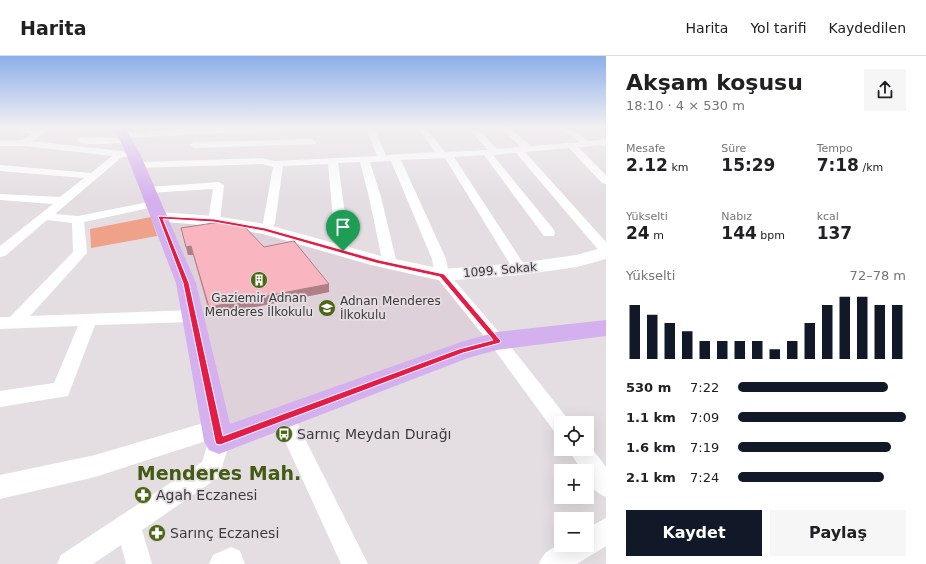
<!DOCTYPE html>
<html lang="tr">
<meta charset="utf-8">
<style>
body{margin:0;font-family:"DejaVu Sans",sans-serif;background:#f6f6f6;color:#202124;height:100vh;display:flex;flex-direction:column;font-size:15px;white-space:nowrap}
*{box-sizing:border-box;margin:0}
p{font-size:13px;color:#757577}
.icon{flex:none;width:22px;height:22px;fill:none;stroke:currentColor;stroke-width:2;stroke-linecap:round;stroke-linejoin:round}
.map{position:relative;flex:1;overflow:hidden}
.sheet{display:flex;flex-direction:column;background:#fff;width:320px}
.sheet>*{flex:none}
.tools{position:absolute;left:554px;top:360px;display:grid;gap:8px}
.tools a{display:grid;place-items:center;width:40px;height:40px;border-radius:0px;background:#fff;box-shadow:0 4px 16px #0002;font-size:20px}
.pin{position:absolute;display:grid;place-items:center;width:34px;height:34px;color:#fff;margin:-41px -17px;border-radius:50% 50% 50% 0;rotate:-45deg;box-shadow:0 0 4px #0007}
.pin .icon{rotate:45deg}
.round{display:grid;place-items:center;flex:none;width:42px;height:42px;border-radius:0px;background:#f6f6f6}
.head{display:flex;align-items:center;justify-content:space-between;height:68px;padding:0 20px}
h1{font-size:22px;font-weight:700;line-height:30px}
.figures{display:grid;grid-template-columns:repeat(3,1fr);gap:6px;height:68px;padding:4px 20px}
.figures div{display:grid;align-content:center}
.figures b{font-size:17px;font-weight:700}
.figures small{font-size:11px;font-weight:400}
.figures p{font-size:11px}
.chart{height:112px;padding:8px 20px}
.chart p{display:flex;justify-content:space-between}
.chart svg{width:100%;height:72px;margin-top:4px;stroke:#111827;stroke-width:6}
.cta{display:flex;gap:8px;margin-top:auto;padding:8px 20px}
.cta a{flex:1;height:46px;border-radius:0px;background:#111827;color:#fff;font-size:16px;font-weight:700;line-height:46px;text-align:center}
.cta a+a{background:#f6f6f6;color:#202124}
ul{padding:0 20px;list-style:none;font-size:13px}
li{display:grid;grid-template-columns:64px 48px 1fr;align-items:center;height:30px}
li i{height:10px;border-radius:5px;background:#111827}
header{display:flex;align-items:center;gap:24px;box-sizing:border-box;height:56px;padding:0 20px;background:#fff;border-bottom:1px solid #e0e0e0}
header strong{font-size:19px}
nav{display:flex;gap:22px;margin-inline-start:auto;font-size:14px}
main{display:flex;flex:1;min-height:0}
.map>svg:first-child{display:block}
.built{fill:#dfd1d9}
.green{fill:#efa289}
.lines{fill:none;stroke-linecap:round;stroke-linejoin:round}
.street{fill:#fff;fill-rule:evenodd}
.secondary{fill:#fff;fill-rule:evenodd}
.primary{fill:#d5b0ee;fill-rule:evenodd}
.wall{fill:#d69da5}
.shaded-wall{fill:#ae7f86}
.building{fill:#f9b6c0;stroke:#ae7f86}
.route{fill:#e11d48;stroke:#fff;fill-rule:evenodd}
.labels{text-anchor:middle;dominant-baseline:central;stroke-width:3.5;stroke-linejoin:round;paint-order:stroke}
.street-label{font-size:12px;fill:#3d3a3c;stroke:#e4dee2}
.poi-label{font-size:12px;fill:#3d3a3c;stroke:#e4dee2}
.near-poi-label{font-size:14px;fill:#3d3a3c;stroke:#e4dee2;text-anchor:start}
.near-district-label{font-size:19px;font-weight:bold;fill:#435b13;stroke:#e4dee2}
</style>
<header>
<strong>Harita</strong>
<nav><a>Harita</a><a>Yol tarifi</a><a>Kaydedilen</a></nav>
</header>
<main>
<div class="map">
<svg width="606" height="508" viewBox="0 0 606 508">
<rect width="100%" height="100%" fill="#e4dee2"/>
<path class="built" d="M159 161 214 165 442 219 497 285 219 385Z"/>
<path class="green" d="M151 161 157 180 91 192 90 173Z"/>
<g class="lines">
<path class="street" d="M11 72H28L38 74 41 72H51L33 85 120 95 129 97 131 99 129 101H122L55 158 78 160 154 145 158 146 160 148 158 150 154 151 84 166 87 197 30 260 193 254 199 256 201 260 199 264 193 266 95 269 68 340 0 351V335L54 327 78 270 0 273V261H10L73 196 72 167 47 164 5 200 0 201V190L53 148 0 144V138L60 141 84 122 0 115V109L91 117 112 100 24 90H0V84H22L32 78 12 74Z
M196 72H302L298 74 196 78 128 82 129 84 128 86 125 87C114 87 83 91 76 84L80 81 120 82V78L123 77Z
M366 72H374L386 99 435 96 418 72H426L445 96 488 94 468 72H477L497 93 521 91 501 72H510L531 90 579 86 560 72H570L589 85 606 83V89L578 91 606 119V128L602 127 569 92 525 96 606 186V198L601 197 516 97 493 99 554 174 555 177 554 180H544L484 99 454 101 527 213 525 216 520 217 515 216 513 213 445 102 401 104 446 203 449 218 503 281 568 363 570 367H561V378L554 375 491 289 437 222 435 219 432 203 391 105 370 106 381 141 397 208 395 211 390 212 385 211 383 208 369 141 360 106 338 107 350 195 348 198H338L336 195 328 108 283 110 275 167 269 176H261L259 173 263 167 273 111 262 108 138 112 133 109 138 106 262 102 275 105 377 100Z
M312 83 316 86 315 88 194 92 189 89 194 86Z
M219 126 224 129 220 165 218 168H210L208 165 213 133 148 137 143 134 148 131Z
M284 352 291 355 368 508H341L274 361 277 355Z
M217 363 224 365 227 372 225 378 230 385 219 421 142 474 152 508H126L121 489 93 508H57L61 499 202 406 209 384 95 421 0 443V419L95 399Z
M587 386 606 411V441C595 437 587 427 587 415H582L568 393H587Z
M606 462V490L577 508H539C548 486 566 489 587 489V472Z
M231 491 240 495 245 508H209L213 499Z"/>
<path class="secondary" d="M159 156 214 160 265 168 381 200 442 213 520 207 576 199 606 191V203L577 211 520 219 442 225 371 209 263 178 214 170 153 165 151 161 153 157Z"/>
<path class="primary" d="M109 72H123L129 78 141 100 196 227 230 368 461 286 497 276 606 264V280L497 294 468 302 219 398 209 394 204 385 176 227 127 100 118 80Z"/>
</g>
<path class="wall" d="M181 172 264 191 329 228V236L210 260 193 199H188Z"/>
<path class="shaded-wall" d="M191 190 193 199H188L186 191Z
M329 228V236L210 260 209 251Z"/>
<path class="building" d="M226 165 242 168 264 191 294 185 329 228 209 251 191 190 186 191 181 172Z"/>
<linearGradient id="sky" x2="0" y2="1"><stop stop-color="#8dafea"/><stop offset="0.5" stop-color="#f3f0f2"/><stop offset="1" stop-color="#f3f0f2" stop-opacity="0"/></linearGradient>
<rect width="606" height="143" fill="url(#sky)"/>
<path class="route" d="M158 160 214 163 265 172 379 204 444 218 501 285 500 287 463 297 220 389 216 388 215 385 183 227ZM163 163 214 166 264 175 376 207 440 221 493 284 459 293 223 380 189 227Z"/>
<defs>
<g id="building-disc" transform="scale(0.9)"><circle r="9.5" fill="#4d6718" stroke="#e4dee2"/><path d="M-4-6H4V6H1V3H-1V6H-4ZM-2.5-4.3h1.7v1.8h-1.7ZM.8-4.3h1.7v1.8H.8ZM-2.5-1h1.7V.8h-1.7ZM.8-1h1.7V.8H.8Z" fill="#fff"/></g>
<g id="school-disc" transform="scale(0.9)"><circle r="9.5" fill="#4d6718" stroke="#e4dee2"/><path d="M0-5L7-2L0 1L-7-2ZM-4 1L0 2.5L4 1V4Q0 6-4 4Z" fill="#fff"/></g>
<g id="bus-disc" transform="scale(0.9)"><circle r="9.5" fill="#4d6718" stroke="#e4dee2"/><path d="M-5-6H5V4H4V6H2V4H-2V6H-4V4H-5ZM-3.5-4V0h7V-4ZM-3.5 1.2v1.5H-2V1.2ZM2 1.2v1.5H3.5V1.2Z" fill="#fff"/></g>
<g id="pharmacy-disc" transform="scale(0.9)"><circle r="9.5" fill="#4d6718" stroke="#e4dee2"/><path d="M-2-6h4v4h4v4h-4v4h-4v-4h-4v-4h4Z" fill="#fff"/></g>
</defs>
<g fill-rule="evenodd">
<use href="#building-disc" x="259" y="224"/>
<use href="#school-disc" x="327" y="252"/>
<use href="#bus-disc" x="284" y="378"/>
<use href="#pharmacy-disc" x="143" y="439"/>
<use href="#pharmacy-disc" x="157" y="477"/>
</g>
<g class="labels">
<g class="street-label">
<text transform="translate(500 214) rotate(-5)">1099. Sokak</text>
</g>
<g class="poi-label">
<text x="259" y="242">Gaziemir Adnan<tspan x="259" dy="14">Menderes İlkokulu</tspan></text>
<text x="340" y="245" text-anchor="start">Adnan Menderes<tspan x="340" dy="14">İlkokulu</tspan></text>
</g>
<g class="near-poi-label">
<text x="297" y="378">Sarnıç Meydan Durağı</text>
<text x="156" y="439">Agah Eczanesi</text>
<text x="170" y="477">Sarınç Eczanesi</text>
</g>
<g class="near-district-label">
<text x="219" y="417">Menderes Mah.</text>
</g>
</g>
</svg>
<div class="tools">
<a><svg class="icon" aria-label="locate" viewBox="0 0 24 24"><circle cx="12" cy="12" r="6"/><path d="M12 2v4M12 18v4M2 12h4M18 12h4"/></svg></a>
<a>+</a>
<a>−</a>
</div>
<div class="pin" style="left:343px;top:195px;background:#1e9e55"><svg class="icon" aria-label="arrive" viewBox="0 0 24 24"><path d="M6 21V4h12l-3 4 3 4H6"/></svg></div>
</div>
<section class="sheet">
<div class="head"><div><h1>Akşam koşusu</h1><p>18:10 · 4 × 530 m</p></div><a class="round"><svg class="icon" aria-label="share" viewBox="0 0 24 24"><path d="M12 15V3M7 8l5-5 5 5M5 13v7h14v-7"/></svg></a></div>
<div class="figures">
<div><p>Mesafe</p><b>2.12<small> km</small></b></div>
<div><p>Süre</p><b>15:29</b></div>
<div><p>Tempo</p><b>7:18<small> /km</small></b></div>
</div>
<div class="figures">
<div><p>Yükselti</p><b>24<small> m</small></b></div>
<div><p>Nabız</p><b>144<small> bpm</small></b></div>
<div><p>kcal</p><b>137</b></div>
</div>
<div class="chart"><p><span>Yükselti</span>72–78 m</p>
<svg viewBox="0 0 160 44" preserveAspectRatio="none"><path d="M5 44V11M15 44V17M25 44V22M35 44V27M45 44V33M55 44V33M65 44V33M75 44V33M85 44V38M95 44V33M105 44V22M115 44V11M125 44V6M135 44V6M145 44V11M155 44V11"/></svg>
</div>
<ul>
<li><b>530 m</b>7:22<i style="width:89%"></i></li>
<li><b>1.1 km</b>7:09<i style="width:100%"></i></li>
<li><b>1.6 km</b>7:19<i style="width:91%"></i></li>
<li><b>2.1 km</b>7:24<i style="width:87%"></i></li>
</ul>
<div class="cta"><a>Kaydet</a><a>Paylaş</a></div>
</section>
</main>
